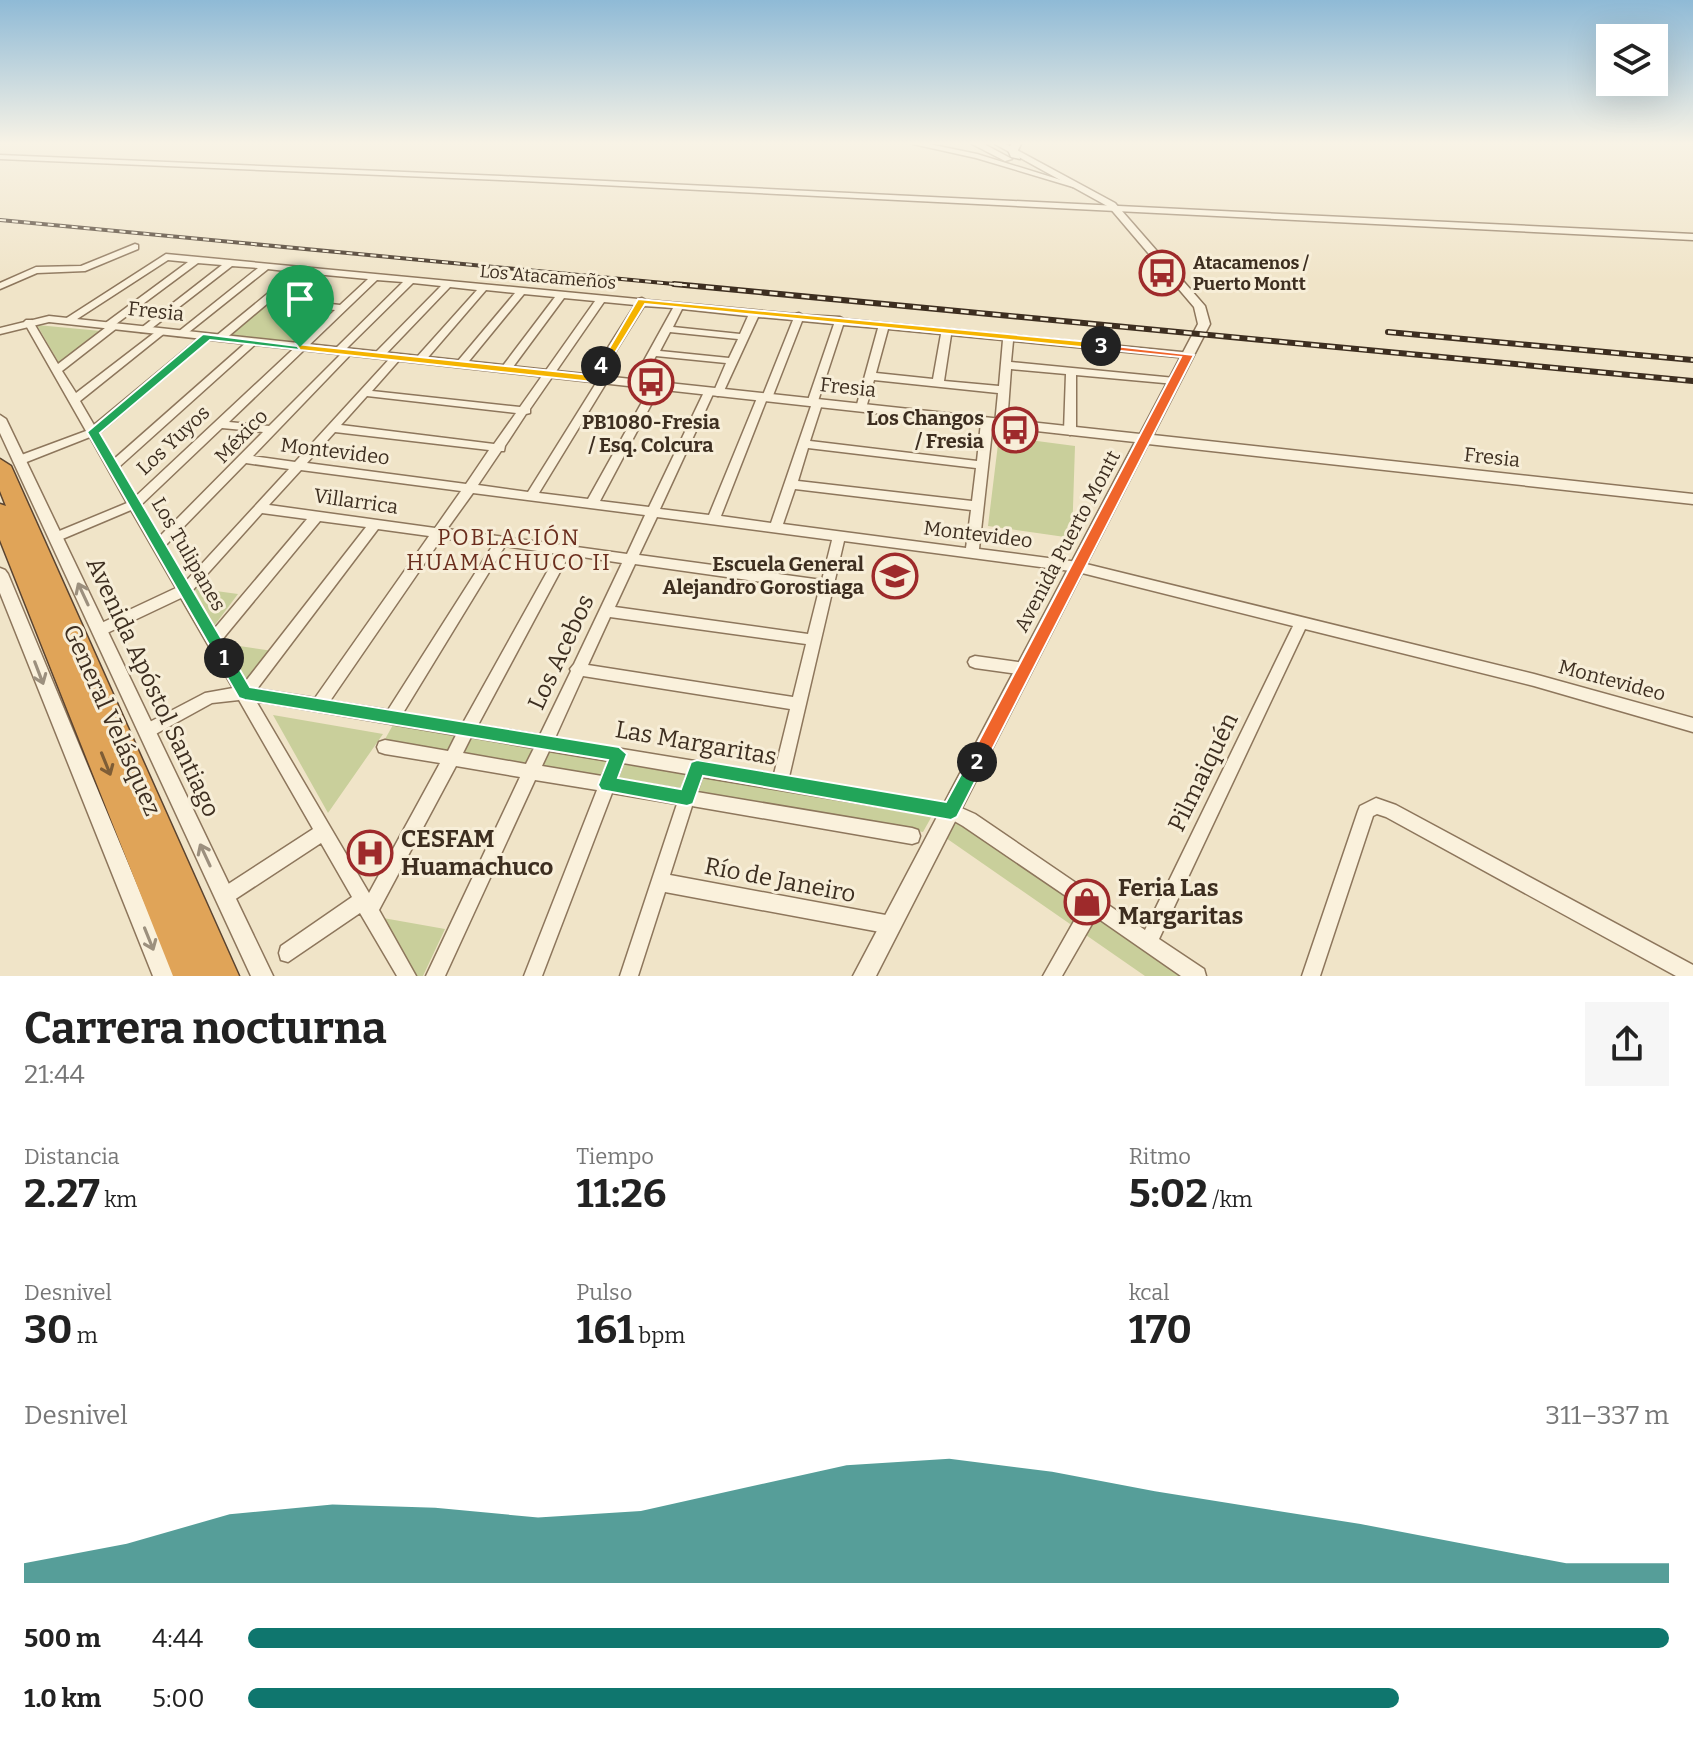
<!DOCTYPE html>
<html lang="es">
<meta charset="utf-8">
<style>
body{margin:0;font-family:Bitter,serif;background:#f6f6f6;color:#222;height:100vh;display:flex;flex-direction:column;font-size:30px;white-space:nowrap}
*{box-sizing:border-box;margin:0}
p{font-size:26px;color:#767676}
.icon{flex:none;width:44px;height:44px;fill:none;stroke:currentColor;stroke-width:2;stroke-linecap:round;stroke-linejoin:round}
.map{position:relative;height:976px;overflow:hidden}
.side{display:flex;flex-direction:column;background:#fff;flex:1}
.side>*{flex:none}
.buttons{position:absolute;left:1596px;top:24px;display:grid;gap:16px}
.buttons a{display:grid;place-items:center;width:72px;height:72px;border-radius:0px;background:#fff;box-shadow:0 8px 32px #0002;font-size:40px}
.pin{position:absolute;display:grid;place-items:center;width:68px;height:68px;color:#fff;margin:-82px -34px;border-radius:50% 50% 50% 0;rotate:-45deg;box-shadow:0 0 8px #0007}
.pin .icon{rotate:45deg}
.km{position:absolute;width:40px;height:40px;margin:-20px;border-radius:50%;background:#222;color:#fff;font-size:22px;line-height:40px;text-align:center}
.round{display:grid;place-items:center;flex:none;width:84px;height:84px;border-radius:0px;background:#f6f6f6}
.overview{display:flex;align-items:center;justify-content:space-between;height:136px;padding:0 24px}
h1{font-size:44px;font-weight:700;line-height:60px}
.stats{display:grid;grid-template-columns:repeat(3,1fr);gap:12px;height:136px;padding:8px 24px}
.stats div{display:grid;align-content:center}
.stats b{font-size:40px;font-weight:700}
.stats small{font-size:22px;font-weight:400}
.stats p{font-size:22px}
.chart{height:224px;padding:16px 24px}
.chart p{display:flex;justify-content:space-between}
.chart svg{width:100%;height:144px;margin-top:8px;fill:#0f766e;opacity:.7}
ul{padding:0 24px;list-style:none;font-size:26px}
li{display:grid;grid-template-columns:128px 96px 1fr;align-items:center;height:60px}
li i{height:20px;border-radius:10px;background:#0f766e}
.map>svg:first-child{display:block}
.green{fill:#c9cf9b}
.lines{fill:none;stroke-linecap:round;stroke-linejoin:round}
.minor-casing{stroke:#8d765c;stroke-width:3}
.tertiary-casing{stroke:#8d765c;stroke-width:3}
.secondary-casing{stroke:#6f573f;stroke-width:3}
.motorway-casing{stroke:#5b4430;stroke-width:3}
.minor{fill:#faf1dc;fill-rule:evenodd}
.tertiary{fill:#faf1dc;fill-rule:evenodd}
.secondary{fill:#faf1dc;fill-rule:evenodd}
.motorway{fill:#e0a458;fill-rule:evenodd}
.rail-far1-casing{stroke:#3d2e20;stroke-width:4}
.rail-casing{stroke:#3d2e20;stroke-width:6}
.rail-far1{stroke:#f7eed8;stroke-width:2;stroke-dasharray:6;stroke-linecap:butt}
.rail{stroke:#f7eed8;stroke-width:3;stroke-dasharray:8;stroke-linecap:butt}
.oneway{stroke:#9c907e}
.oneway2{stroke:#7e5d36}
.split-1{fill:#22a559;stroke:#fff;stroke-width:2}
.split-2{fill:#22a559;stroke:#fff;stroke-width:2}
.split-3{fill:#f0652b;stroke:#fff;stroke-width:2}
.split-4{fill:#f5b400;stroke:#fff;stroke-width:2}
.split-5{fill:#f5b400;stroke:#fff;stroke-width:2}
.labels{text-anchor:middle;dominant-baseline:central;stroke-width:6;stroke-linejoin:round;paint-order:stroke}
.far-poi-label{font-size:18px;font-weight:bold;fill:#3d2e20;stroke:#f7eed8;text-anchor:start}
.far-street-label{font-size:18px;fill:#3d2e20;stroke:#f7eed8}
.street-label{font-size:20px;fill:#3d2e20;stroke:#f7eed8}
.poi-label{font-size:20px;font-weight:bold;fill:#3d2e20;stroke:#f7eed8;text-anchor:end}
.neighbourhood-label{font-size:22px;letter-spacing:2px;fill:#6b2e1e;stroke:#f7eed8}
.near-street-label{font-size:24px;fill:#3d2e20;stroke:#f7eed8}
.near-poi-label{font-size:24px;font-weight:bold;fill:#3d2e20;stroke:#f7eed8;text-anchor:start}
</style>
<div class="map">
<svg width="1693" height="976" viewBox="0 0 1693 976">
<rect width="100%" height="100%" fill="#f0e4c8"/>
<path class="green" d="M266 302 340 308 299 345 224 337Z
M37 325 101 331 59 363Z
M999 436 1075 446 1072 538 988 526Z
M194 588 238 594 214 626Z
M226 644 273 651 245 688Z
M273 715 383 734 328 813Z
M394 723 933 814 923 832 384 741Z
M956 822 1183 976H1145L946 838Z
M383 918 445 929 423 976H410Z"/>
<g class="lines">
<g class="minor-casing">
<path id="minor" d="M913 144H929L977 154 1077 185 1073 187 976 158Z
M0 155 501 176 1693 234V240L501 180 0 159Z
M135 244 138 245V249L85 271 37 273 0 289V283L36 267 81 266Z
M166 254 638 299 642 298 646 300 795 314 799 313 803 315 840 317 844 319 1192 353V357L1188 358 1013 341 1011 362 1175 378 1180 381 1175 384 1076 375V431L1070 435 1064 431 1066 374 1011 369 1007 424 1001 428 995 424 998 393 874 380 866 408 865 410H857L856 408 878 328 843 325 818 401 822 404 810 441 977 461 981 422 987 419 991 420 993 422 979 549 1078 562 1534 674 1693 718V732L1534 686 1305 629 1159 939 1204 969 1206 976H1181L1096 917 1062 976H1043L1082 907 963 826 949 818 702 777 697 792 912 828 918 830 920 836 918 842 912 844 692 806 670 875 891 916 897 919 900 925 897 931 891 934 665 892 638 976H620L677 804 612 793 542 976H524L597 790 535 780 445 976H426L520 777 456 766 379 910 416 976H397L360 913 288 962 281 960 279 953 281 946 352 897 321 843 231 902 225 905 219 902 216 896 219 890 313 829 239 700 212 703 152 736 147 738 142 736 139 731 142 726 205 693 233 688 181 598 105 634 100 636 95 634 93 630 95 626 176 588 131 510 60 540H52L50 537 52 534 127 503 90 437 24 463 20 464 14 460 16 457 86 431 24 322 26 320H32L58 364 105 328 102 326 104 324 188 262 168 260 71 323H65V319ZM198 263 222 265 141 328V332H147L232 266 258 268 178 332V336H184L268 269 294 272 216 336V340H224L268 303 335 310 136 496 119 467 258 342 253 339 249 340 114 459 99 433 212 337 211 335H203L94 425 80 401 166 332 164 330H158L76 393 62 371 117 328 119 326 116 324ZM304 273 368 279 340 305 274 298ZM377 280 403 282 335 349V353L341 354 269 426 229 422ZM413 283 441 286 375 353V357H383L450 287 477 290 416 358V362H424L486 290 515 293 457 362 456 364 457 366H465L524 294 555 297 502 367 501 369 502 371H510L564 298 595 301 520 407 372 391 402 357 397 354 393 355 295 462 253 456 353 352 346 349ZM604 302 635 305 588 379 589 381H597L644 306 673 308 631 384 632 386H640L656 356 726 363 714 391 709 389 704 392 649 507 600 501 661 386 656 383 651 386 588 499 539 493 608 380 603 377 598 380 528 492 478 485 501 451H504L505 446 526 414 530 413V409ZM682 309 748 316 740 334 673 327ZM758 317 793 320 763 395 757 398 709 515 660 509 713 394 718 396 723 393ZM802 321 834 324 807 403 811 406 771 523 721 516 766 401 772 398ZM888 329 941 334 933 379 876 373ZM670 332 738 339 729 358 660 351ZM951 335 1003 340 999 386 944 381ZM367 396 516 413 494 444 341 425ZM222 428 263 432 160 536 141 505ZM335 432 489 450 466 484 307 463ZM808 448 976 468 972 501 798 481ZM246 463 289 469 186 581 165 546ZM301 470 461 491 435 528 269 505ZM795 489 971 510 966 548 783 524ZM473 493 645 515 627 554 447 529ZM262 513 307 519 214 629 192 591ZM657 517 832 540 822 580 639 555ZM320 521 366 527 245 682 221 641ZM378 529 429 536 315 698 257 689ZM442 538 493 545 388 710 330 701ZM844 541 1078 572 1293 626 1145 930 975 814 957 806 789 777ZM505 546 557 554 463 723 403 713ZM569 555 622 563 574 664 570 669 571 671 540 735 478 725ZM635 564 819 590 808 634 615 607ZM610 617 806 644 793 697 588 665ZM583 676 790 709 774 774 555 738ZM256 701 456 735 448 751 385 740 379 742 377 747 379 752 385 754 440 763 369 893ZM471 737 534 748 526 764 463 753ZM549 751 609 761 602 776 542 766ZM623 763 687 774 682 790 617 779Z
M975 656 1025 663 1030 665 1032 669 1030 673 1025 675 975 668 970 666 968 662 970 658Z
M1376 798 1396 805 1693 965V976H1676L1386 817 1377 814 1373 816 1320 976H1302L1358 811 1360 806Z"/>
</g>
<g class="tertiary-casing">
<path id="tertiary" d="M972 144H984L1012 159 1005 161Z
M995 144H1006L1115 203 1205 306 1210 324 1153 435 1693 494V504L1148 444 876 976H853L1135 442 49 322 0 334V328L49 316 1140 434 1198 324 1194 307 1109 207Z
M0 415 6 419 273 976H251L0 433Z
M0 568 5 570 8 574 175 976H153L0 593Z"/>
</g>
<g class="secondary-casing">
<path id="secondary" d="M1011 144H1021L1018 150 1020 159 1011 157 1008 150Z"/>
</g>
<g class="motorway-casing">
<path id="motorway" d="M0 459 11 466 239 976H173L0 540V504L6 506 0 491Z"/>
</g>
<use href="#minor" class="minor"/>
<use href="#tertiary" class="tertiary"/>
<use href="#secondary" class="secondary"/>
<use href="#motorway" class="motorway"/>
<g class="rail-far1-casing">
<path id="rail-far1" d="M0 220 695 286"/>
</g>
<g class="rail-casing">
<path id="rail" d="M674 284 1693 381
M1388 332 1693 360"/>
</g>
<use href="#rail-far1" class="rail-far1"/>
<use href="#rail" class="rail"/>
</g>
<defs><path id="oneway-shaft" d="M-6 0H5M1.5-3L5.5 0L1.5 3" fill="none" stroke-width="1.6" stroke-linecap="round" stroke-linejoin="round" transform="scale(2)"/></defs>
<g class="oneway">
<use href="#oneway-shaft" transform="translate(83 594) rotate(-115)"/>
<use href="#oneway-shaft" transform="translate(39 673) rotate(69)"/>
<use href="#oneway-shaft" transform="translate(205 855) rotate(-115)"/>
<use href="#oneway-shaft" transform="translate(149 939) rotate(68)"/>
</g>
<use class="oneway2" href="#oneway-shaft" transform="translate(106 764) rotate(68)"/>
<linearGradient id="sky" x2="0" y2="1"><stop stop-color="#8fbad6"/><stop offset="0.51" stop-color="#f8f3e6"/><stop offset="1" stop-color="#f8f3e6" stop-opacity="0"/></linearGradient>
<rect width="1693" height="281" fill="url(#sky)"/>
<path class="split-1" d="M203 334 305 347 300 350 210 340 100 433 230 653V662H219L87 432Z"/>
<path class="split-2" d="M224 651 230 653 250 687 619 747 627 754 618 778 681 789 691 762 697 760 946 802 971 756 977 754 985 762 957 817 951 820 703 776 693 804 687 806 601 790 598 785 608 760 245 700 239 698 216 658Z"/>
<path class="split-3" d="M1097 344 1194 355 983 767 977 769 968 762 971 756 1181 357 1101 349Z"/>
<path class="split-4" d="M638 299 1101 343 1106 346 1101 349 645 304 605 369H597Z"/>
<path class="split-5" d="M296 344 590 375 597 364 606 366 593 382 300 350Z"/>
<defs>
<g id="bus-ring" transform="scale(2.3)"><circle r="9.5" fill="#f7eed8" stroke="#9e2a2b" stroke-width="1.5"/><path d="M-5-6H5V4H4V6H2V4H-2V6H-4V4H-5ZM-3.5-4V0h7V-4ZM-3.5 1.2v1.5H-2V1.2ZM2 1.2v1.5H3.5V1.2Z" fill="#9e2a2b"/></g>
<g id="school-ring" transform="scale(2.3)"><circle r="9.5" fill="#f7eed8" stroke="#9e2a2b" stroke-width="1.5"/><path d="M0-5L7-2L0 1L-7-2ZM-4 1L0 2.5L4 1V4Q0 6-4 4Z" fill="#9e2a2b"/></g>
<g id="hospital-ring" transform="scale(2.3)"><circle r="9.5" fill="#f7eed8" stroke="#9e2a2b" stroke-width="1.5"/><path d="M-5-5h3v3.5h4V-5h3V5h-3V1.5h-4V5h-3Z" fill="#9e2a2b"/></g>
<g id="shop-ring" transform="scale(2.3)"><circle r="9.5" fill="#f7eed8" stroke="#9e2a2b" stroke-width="1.5"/><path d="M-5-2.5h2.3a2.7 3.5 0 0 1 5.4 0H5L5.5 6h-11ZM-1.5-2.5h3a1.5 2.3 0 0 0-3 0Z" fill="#9e2a2b"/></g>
</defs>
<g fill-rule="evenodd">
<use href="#bus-ring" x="1162" y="273"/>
<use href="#bus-ring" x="651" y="382"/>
<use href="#bus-ring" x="1015" y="430"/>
<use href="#school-ring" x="895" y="576"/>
<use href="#hospital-ring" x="370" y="853"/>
<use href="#shop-ring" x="1087" y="902"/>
</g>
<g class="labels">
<g class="far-poi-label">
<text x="1193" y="263">Atacamenos /<tspan x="1193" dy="21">Puerto Montt</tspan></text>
</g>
<g class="far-street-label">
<text transform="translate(548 277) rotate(5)">Los Atacameños</text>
</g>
<g class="street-label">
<text transform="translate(156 311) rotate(6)">Fresia</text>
<text transform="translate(848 387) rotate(6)">Fresia</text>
<text transform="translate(241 436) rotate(-46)">México</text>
<text transform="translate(173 440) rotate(-43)">Los Yuyos</text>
<text transform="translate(335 451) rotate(7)">Montevideo</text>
<text transform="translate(1492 457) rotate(6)">Fresia</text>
<text transform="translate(356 501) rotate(8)">Villarrica</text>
<text transform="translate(978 534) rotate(7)">Montevideo</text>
<text transform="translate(1067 541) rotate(-62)">Avenida Puerto Montt</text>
<text transform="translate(189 554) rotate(60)">Los Tulipanes</text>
<text transform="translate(1612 680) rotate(15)">Montevideo</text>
</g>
<g class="poi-label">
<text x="984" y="418">Los Changos<tspan x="984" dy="23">/ Fresia</tspan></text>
<text x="651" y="422" text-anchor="middle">PB1080-Fresia<tspan x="651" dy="23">/ Esq. Colcura</tspan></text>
<text x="864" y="564">Escuela General<tspan x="864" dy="23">Alejandro Gorostiaga</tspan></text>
</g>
<g class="neighbourhood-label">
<text x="509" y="537">POBLACIÓN<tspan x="509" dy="25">HUAMACHUCO II</tspan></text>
</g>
<g class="near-street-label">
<text transform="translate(561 652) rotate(-65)">Los Acebos</text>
<text transform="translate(153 687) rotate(65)">Avenida Apóstol Santiago</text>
<text transform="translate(112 720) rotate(66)">General Velásquez</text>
<text transform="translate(696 743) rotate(10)">Las Margaritas</text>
<text transform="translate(1203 772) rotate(-64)">Pilmaiquén</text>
<text transform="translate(780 880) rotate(11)">Río de Janeiro</text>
</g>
<g class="near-poi-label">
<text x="401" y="839">CESFAM<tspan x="401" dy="28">Huamachuco</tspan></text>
<text x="1118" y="888">Feria Las<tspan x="1118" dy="28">Margaritas</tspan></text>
</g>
</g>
</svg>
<div class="buttons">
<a><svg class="icon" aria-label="layers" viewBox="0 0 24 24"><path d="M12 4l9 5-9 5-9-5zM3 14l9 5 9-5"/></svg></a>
</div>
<div class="pin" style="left:300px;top:347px;background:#1e9e55"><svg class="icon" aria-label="arrive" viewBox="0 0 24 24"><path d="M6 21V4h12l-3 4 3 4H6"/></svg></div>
<b class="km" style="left:224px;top:658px">1</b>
<b class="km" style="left:977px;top:762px">2</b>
<b class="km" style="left:1101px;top:346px">3</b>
<b class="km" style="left:601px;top:366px">4</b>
</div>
<section class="side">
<div class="overview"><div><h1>Carrera nocturna</h1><p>21:44</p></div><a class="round"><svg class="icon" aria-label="share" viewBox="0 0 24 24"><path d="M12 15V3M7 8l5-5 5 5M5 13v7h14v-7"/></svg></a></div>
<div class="stats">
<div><p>Distancia</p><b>2.27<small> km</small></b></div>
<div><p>Tiempo</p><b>11:26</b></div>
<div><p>Ritmo</p><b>5:02<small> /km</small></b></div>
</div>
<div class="stats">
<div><p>Desnivel</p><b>30<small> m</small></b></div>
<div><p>Pulso</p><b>161<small> bpm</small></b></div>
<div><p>kcal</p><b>170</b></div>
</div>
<div class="chart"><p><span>Desnivel</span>311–337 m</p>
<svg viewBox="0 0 160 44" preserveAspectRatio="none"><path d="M0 44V38L10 32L20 23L30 20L40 21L50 24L60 22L70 15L80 8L90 6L100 10L110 16L120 21L130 26L140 32L150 38L160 38V44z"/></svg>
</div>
<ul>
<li><b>500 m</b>4:44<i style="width:100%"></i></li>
<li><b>1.0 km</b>5:00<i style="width:81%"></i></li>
</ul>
</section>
